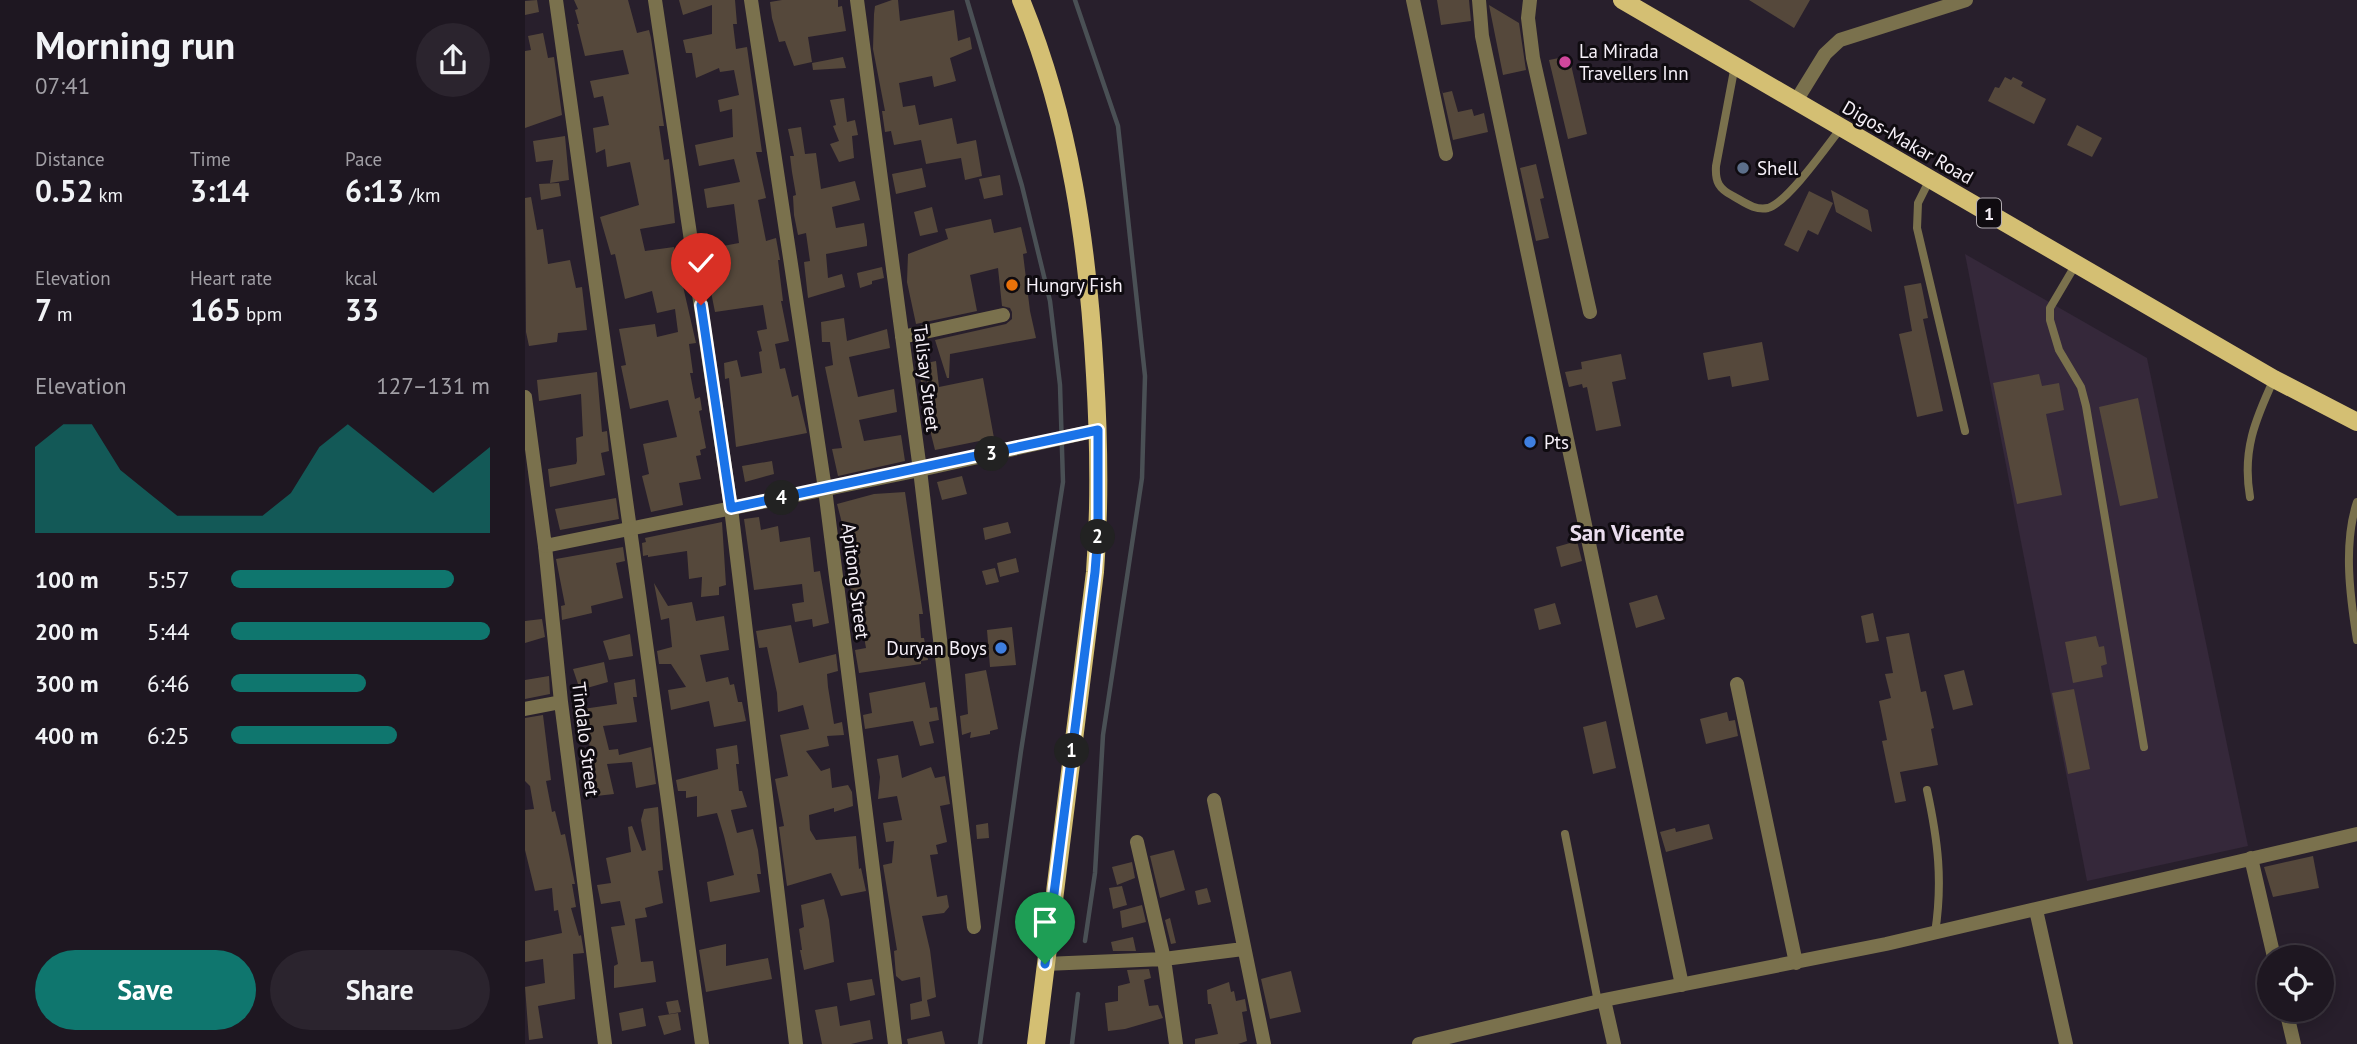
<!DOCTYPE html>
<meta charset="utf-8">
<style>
body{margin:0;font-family:"PT Sans",sans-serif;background:#2b242e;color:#f1f3f6;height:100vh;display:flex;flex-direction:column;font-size:26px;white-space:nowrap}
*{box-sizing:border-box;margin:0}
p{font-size:23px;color:#a19fa5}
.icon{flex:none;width:38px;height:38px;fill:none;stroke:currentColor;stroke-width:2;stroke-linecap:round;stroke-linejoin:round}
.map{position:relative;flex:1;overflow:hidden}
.details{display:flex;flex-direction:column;background:#1e1721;width:525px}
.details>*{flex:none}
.tools{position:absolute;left:1732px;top:945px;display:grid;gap:14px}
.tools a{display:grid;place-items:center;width:77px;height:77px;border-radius:50%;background:#1e1721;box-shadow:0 4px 18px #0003,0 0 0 2px #3c363f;font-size:35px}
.pin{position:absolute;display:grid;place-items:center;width:60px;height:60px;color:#fff;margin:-72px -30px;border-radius:50% 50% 50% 0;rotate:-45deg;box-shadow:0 0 7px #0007}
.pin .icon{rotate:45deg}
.km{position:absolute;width:35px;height:35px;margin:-18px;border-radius:50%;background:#222;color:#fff;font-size:19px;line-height:35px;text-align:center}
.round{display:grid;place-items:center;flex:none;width:74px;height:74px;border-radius:37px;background:#2b242e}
.summary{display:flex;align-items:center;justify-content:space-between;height:119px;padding:0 35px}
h1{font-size:38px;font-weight:600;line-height:52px}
.figures{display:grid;grid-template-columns:repeat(3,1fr);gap:10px;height:119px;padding:7px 35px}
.figures div{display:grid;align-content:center}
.figures b{font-size:30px;font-weight:600}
.figures small{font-size:19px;font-weight:400}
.figures p{font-size:19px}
.chart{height:196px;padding:14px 35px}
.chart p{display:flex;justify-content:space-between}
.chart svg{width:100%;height:126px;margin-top:7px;fill:#0f766e;opacity:.7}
.primary-button{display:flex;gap:14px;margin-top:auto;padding:14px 35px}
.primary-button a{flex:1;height:80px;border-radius:42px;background:#0f766e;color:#fff;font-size:28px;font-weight:600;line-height:80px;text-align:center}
.primary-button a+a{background:#2b242e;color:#f1f3f6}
ul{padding:0 35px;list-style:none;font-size:23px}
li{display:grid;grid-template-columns:112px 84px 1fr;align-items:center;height:52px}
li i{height:18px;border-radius:9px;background:#0f766e}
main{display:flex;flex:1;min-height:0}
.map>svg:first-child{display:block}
.built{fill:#35283a}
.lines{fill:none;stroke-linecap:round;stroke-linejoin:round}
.stream{stroke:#4a5055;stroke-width:4.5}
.building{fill:#55483b}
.service{stroke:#7a714d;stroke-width:8}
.minor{stroke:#7a714d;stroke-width:14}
.tertiary{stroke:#7a714d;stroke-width:14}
.primary{stroke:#d4bf73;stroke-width:18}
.route-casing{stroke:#fff;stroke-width:14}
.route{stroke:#1a73e8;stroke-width:9}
.hotel-dot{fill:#d1479c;stroke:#0f0b10;stroke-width:2.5}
.service-dot{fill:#5c6f8a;stroke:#0f0b10;stroke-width:2.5}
.food-dot{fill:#e8710a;stroke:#0f0b10;stroke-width:2.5}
.shop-dot{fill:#3f7fe0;stroke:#0f0b10;stroke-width:2.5}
.labels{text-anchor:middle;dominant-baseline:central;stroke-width:6;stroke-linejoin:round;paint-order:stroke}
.shield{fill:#0f0b10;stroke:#b1abb2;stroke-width:2}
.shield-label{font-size:18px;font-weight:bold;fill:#f6f0f8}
.poi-label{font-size:19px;fill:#f6f0f8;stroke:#0f0b10;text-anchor:start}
.street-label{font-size:19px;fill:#f6f0f8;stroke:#0f0b10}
.quarter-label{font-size:23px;font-weight:bold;fill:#eaddee;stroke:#0f0b10}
</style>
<main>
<section class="details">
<div class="summary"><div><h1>Morning run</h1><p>07:41</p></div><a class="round"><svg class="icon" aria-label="share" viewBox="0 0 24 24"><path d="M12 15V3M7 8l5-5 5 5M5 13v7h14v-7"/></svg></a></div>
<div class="figures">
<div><p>Distance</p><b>0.52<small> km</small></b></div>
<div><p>Time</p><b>3:14</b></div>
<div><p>Pace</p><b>6:13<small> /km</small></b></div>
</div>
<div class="figures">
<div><p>Elevation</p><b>7<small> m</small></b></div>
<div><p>Heart rate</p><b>165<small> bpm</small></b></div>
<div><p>kcal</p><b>33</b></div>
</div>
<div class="chart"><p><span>Elevation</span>127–131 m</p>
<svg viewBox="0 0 160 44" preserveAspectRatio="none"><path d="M0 44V14L10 6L20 6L30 22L40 30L50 38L60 38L70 38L80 38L90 30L100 14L110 6L120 14L130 22L140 30L150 22L160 14V44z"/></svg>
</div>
<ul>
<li><b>100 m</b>5:57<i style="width:86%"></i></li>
<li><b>200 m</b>5:44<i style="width:100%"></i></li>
<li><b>300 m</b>6:46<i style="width:52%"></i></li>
<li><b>400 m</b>6:25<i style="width:64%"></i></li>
</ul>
<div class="primary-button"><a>Save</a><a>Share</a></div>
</section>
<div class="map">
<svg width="1832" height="1044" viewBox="0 0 1832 1044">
<rect width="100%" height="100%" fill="#281f2c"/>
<path class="built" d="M1440 254 1622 358 1723 846 1562 881Z"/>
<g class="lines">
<path class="stream" d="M442 0 497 186 525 301 535 385 538 482 496 751 455 1044
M550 0 593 126 620 376 617 478 578 735 570 873 560 941
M547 1044 553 994"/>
</g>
<path class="building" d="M12 0 14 12 0 15V1Z
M49 0H103L112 33 124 30 126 38 139 126H134L139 160 144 159 150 223 115 229 120 251 149 247 171 343 164 344 168 373H165L170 399 175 397 177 410 174 411 181 448 175 450 176 455 171 456 176 479 154 483 158 505 126 512 117 476 124 474 118 444 152 437 143 400 105 409 96 366 101 365 94 329 130 324 132 337 153 332 150 309 132 313 127 291 100 299 90 254 86 255 75 217 114 205 105 162 82 167 80 149 71 153 68 128 84 125 78 96 69 98 65 81 104 74 98 50 60 56 52 24H54L50 10 53 9Z
M154 0H210L212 24H208L211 49 222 47 237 152H231L241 198 233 200 241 241 251 238 255 260H253L258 301H256L264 341 250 344 255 369 260 368 267 397 273 395 282 433 211 447 204 378 200 379 199 363 212 360 216 377 237 373 234 352 237 351 232 331 242 329 238 305 190 312 186 292 190 291 182 249 214 243 209 204 182 208 179 189 215 182 209 159 174 166 170 145 208 137 207 109 195 112 193 100 214 95 209 70 195 72 194 68 171 78 167 53H161L158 40 187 34V5L158 15Z
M257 0H313V7L317 6 321 31 283 37 287 62 269 66 260 41 254 42 247 18 245 2Z
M367 0H373L375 21 429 10 433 41 445 37 447 49 425 58 431 81 409 87 407 76 374 83 378 107 390 105 394 125 427 118 432 144 451 140 457 176 440 180 436 158 401 164 396 140 369 145 366 131 360 132 357 111H360L348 49 349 14 350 6Z
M912 0H944L946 21 916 25Z
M1224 0H1285L1269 28Z
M964 5 994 23 1001 70 978 75Z
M18 33 23 58 29 57 37 115 0 128V51L6 50 3 36Z
M1044 56 1062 134 1043 139 1024 60Z
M318 57 321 68 288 70 287 63Z
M1480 77 1486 80 1488 77 1498 82 1496 86 1521 99 1509 124 1463 101 1470 87 1474 88Z
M917 90 918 93 927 91 933 112 947 109 949 116 959 113 963 132 928 140Z
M319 98 322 122 330 120 333 135 327 136 329 158 314 162 305 144 314 141 308 126 311 125 305 100Z
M1552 125 1577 138 1567 157 1542 145Z
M276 127 280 154 291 153 296 189 330 181 335 200 307 207 311 228 339 223 342 241V246L301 254 303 278 317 274 320 287 283 298 279 262 285 261 281 233 273 235 269 215 268 196 271 195 267 172 265 156H269L263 129Z
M40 136 44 180 25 183 28 160 11 162 8 141Z
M1011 164 1019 198 1015 199 1024 238 1011 241 995 168Z
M397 168 401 187 371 194 367 174Z
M475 175 478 195 459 199 454 179Z
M34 183 36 196 16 200 14 184Z
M1306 190 1343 210 1347 232 1311 212Z
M1284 191 1308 203 1293 235 1283 230 1273 252 1259 245Z
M6 197 12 230 18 229 23 264 45 260 51 288 57 287 62 330 33 333 32 342 4 346 1 332 0 198Z
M407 207 413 232 395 236 389 212Z
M466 219 469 233 496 227 502 253 498 254 505 311 511 338 425 354 424 378H422L410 340 481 324 487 319V312L485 308 477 306 473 268 445 275 452 311 391 324 382 282 383 254 423 239 420 229Z
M357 267 359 278 347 281V284L335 288 332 273Z
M1396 283 1403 318 1398 319 1418 411 1392 417 1374 334 1387 331 1379 286Z
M319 318 322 341 362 329 365 348 324 357 333 397 369 389 372 412 334 420 339 441 376 435 380 461 313 476 307 449 317 448 300 367 308 365 305 342H297L296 322Z
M1237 342 1244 380 1207 387 1205 376 1183 380 1178 353Z
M1096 354 1101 379 1087 382 1096 426 1071 431 1062 387 1058 388 1057 384 1044 387 1040 372 1057 369 1056 362Z
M411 361 414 387 458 378 469 438 410 450 405 430 408 429 404 407 407 406 402 381 396 382 392 365Z
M72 372 77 432 82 431 84 451 76 453 80 475 25 487 23 469 51 464 52 461 51 438 58 436 56 394 14 401 12 380Z
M1514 374 1517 386 1534 383 1539 410 1521 414 1537 495 1492 504 1468 383Z
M1613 398 1633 498 1595 506 1574 407Z
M247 461 249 474 220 482 217 466Z
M437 476 442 494 417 500 412 482Z
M380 492 398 614H394L396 638H399L403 660 396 661V664L334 673 330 650 341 648 337 626 333 627 329 598H327L315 523H317L312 504 349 494Z
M91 498 94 519 35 530 30 509Z
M234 517 236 530 253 526 255 542 285 537 289 572 295 571 304 623 288 627 287 619 270 622 267 604 279 602 277 584 229 590 219 519Z
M197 522 201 585 194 587V595L176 597 177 577 164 579 162 551 123 557V555L118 556 117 543 121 542 120 538Z
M483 522 486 533 460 540 458 528Z
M1052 541 1057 561 1036 567 1031 547Z
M98 547 100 561 91 563 98 598 66 606 67 613 37 620 36 606 40 605 31 559Z
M491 558 494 572 475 577 472 563Z
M470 568 474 582 461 585 457 571Z
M129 583 143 606 167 602 171 621 199 616 204 650 175 655 181 682 203 677 205 685 209 684 213 702H217L221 721 189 727 184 701 146 710 143 690 161 687 146 664H134L132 651 147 647 144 618 136 620Z
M1132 595 1140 619 1111 628 1104 603Z
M1030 603 1036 624 1014 630 1009 609Z
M1348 613 1354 641 1341 643 1336 616Z
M17 619 20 637 0 643V621Z
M266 625 274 663 311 654 313 671 302 674 303 687 309 724 317 722 319 735 302 736 304 746 281 751 296 771 305 768 307 788 323 785 327 792 328 806 309 812V808L284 815 285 830 291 840 331 836 334 869 336 868 341 891 316 896 306 873 262 886 254 827 259 826 250 779 263 776 255 735 284 729 278 705 253 712 252 693 242 647 234 648 231 631Z
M487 627 491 665 465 667 462 630Z
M1384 633 1396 692 1401 691 1409 728 1406 729 1413 765 1375 772 1381 801 1370 803 1357 741 1362 740 1354 701 1366 698 1360 674 1368 673 1361 637Z
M105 634 108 656 84 660 78 641Z
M1571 636 1574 647 1579 646 1582 664 1576 666 1578 677 1548 683 1540 642Z
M79 662 83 682 55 690 48 669Z
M461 670 473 729 465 731V734L445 738 446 732 437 735 435 716 443 714 440 674Z
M1439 670 1448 705 1428 710 1419 675Z
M24 676 25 694 0 699V680Z
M110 679 112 697H108L112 722 78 726 84 750 93 749 94 755 126 747 131 784 111 788 107 762 82 764 89 794 62 797 55 754 65 753 63 726H59L58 709 92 704 89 683Z
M400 682 405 708 412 707 414 720 404 722 409 743 395 746 388 721 340 729 338 715 347 713 344 693Z
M1549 689 1565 769 1543 774 1527 693Z
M1202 712 1204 721 1210 720 1213 736 1181 744 1175 719Z
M18 715 26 780 21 781 27 812 30 811 36 835 40 834 50 884H47L51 907 46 908 54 936 56 935 59 953 48 954 50 999 13 1006 18 1038 4 1040 0 987 20 983 18 959 0 962V941L37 933 33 910 29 911 27 888 10 891 0 850V810L9 809 5 786 0 781V718Z
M1081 721 1091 768 1068 774 1058 727Z
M212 745 214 764H211L214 791H217L222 807 206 810 212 833 228 829 233 850 236 874H232L235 892 185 902 182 882 209 875 199 836 192 813 172 817V796L161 798V791H153L151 780 193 769 191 749Z
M373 755 377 778 406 767 410 778 420 776 425 804 415 806 422 842 411 845 413 854 405 855 412 897 422 895 424 907 419 913 397 916 405 950 411 997 402 1000 405 1016 386 1020 385 1004 397 1001 395 977 377 981 371 976 369 951 372 950 358 865 367 863 369 841 361 842 358 823 377 820 372 796 353 799 355 777 352 759Z
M133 807 138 870 133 871 138 903 120 908 122 917 110 919 116 962 128 961 131 982 89 988V966L93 964 86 927 100 925 95 901 76 904 72 885 86 883 81 858 106 852 103 827 107 826 117 851 121 850 116 820 119 809Z
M463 823 464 838 452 839 451 825Z
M1184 824 1188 839 1141 852 1135 832 1150 828 1151 832Z
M649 850 660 890 635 898 625 856Z
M1788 856 1794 888 1748 897 1739 867Z
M607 862 610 878 592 885 587 867Z
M597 886 602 905 588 909 584 888Z
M682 888 686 902 673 905 670 891Z
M299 899 304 920 309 962 279 970 275 950H277L274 929 279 927 276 905Z
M617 905 621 922 597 928 595 911Z
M645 918 651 943 646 944 640 920Z
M608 937 611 951H588L586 942Z
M201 944V966L243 958 247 979 181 992 174 950Z
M624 969 626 978 619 980 624 1006 633 1005 638 1018 600 1029 583 1031 580 1003 593 1001V986L605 983 602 970Z
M766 971 776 1012 745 1019 736 979Z
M347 979 350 995 325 1001 322 983Z
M704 982 706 992 709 991 711 1001 720 999 722 1011 717 1012 722 1041 713 1044H670V1039L693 1034 686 1004H683L682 990Z
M153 1000 156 1012 144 1014 141 1002Z
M312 1006 315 1026 345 1020 348 1039 326 1044H297L290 1010Z
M118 1008 121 1026 97 1031 94 1013Z
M153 1013 156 1030 139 1035 133 1016Z
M417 1031 420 1044H383L382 1039Z"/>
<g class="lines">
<path class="service" d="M1210 65 1191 166C1190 182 1194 189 1208 196 1219 202 1230 211 1243 208 1262 203 1302 146 1316 128
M1405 179 1393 203 1392 228 1440 431
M1551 264 1525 308V320L1534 350 1556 387 1561 406 1619 747
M1725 497C1717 451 1730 420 1749 379
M1832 502C1818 544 1825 597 1832 640
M1402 790C1413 841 1418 881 1410 933
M1040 834 1073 1002"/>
<path class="minor" d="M31 0 177 1044
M130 0 206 508 271 1044
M226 0 300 489 370 1044
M332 0 395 470 449 927
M888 0 921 154
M954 0 957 36 1157 985
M1005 0 1003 18 1008 58 1065 312
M1271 101 1300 54 1315 40 1441 0
M377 337 478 315
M20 546 36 702 80 1044
M1212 684 1271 963
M0 709 36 702
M689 800 739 1044
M612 842 639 959 651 1044
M1726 858 1749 957
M1511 910 1541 1044
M520 964 639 959 718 949
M1079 1000 1089 1044
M1761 1010 1769 1044
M894 1044 1079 1000 1361 944 1832 834"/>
<path class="tertiary" d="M0 397 20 546 395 470 573 430"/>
<path class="primary" d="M496 0C545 119 563 247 570 375 574 441 575 506 570 572L511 1044
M1097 0 1749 379 1832 422"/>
</g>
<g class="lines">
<g class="route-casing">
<path id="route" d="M176 305 206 508 573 430V533L570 572 520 964"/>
</g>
<use href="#route" class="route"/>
</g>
<circle class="hotel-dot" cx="1040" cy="62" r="7"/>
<circle class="service-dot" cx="1218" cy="168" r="7"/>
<circle class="food-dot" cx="487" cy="285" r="7"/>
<g class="shop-dot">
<circle cx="1005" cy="442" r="7"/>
<circle cx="476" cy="648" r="7"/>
</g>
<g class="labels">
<rect class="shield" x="1452" y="198.5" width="24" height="29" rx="5"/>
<g class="shield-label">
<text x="1464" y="213">1</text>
</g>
<g class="poi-label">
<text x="1054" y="51">La Mirada<tspan x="1054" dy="22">Travellers Inn</tspan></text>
<text x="1232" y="168">Shell</text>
<text x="501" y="285">Hungry Fish</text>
<text x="1019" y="442">Pts</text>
<text x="462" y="648" text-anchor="end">Duryan Boys</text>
</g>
<g class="street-label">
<text transform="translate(1383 142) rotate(30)">Digos-Makar Road</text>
<text transform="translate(402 378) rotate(83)">Talisay Street</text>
<text transform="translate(331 581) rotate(83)">Apitong Street</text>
<text transform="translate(61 739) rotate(83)">Tindalo Street</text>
</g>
<g class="quarter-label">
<text x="1102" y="532">San Vicente</text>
</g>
</g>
</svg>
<div class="tools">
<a><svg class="icon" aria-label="locate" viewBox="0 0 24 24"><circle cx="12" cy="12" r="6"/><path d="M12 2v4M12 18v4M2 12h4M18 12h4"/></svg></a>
</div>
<div class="pin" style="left:520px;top:964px;background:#1e9e55"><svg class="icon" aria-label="arrive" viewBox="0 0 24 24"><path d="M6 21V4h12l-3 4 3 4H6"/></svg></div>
<div class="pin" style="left:176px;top:305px;background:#d93025"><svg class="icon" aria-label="check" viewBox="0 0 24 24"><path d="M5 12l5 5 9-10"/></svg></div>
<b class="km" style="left:547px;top:751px">1</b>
<b class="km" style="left:573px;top:537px">2</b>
<b class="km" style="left:467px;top:454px">3</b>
<b class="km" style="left:257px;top:498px">4</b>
</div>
</main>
